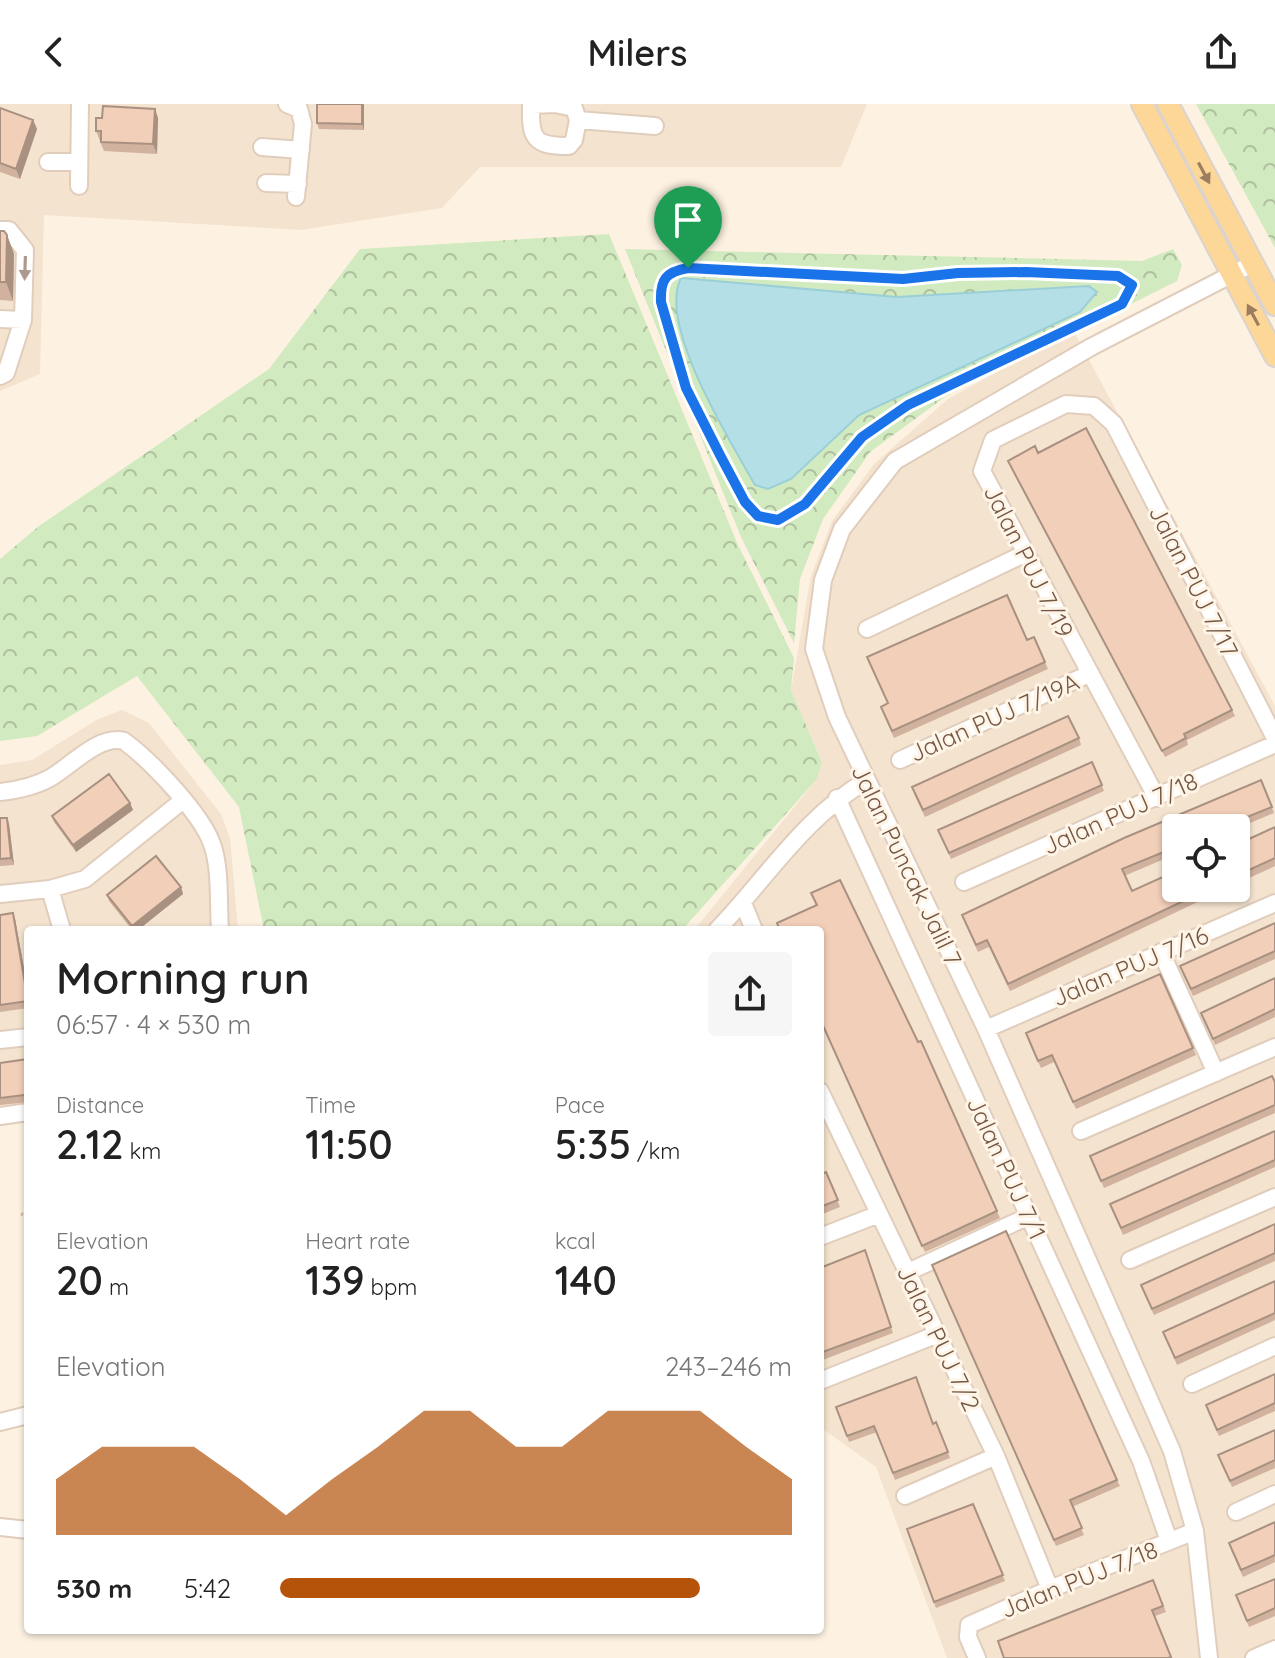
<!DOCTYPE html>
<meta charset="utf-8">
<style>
body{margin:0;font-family:Quicksand,sans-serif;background:#f6f6f6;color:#222;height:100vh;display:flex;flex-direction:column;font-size:30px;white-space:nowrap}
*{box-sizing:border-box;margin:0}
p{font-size:26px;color:#767676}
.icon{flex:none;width:44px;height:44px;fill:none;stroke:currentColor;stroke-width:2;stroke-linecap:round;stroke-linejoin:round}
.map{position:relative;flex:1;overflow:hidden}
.sheet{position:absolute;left:24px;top:822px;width:800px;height:708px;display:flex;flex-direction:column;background:#fff;border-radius:8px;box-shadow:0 2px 6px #0004}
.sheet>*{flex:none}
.controls{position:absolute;left:1162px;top:710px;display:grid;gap:16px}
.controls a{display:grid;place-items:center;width:88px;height:88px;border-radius:8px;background:#fff;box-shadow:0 2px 6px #0004;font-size:40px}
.pin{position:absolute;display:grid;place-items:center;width:68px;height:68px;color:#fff;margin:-82px -34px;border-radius:50% 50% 50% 0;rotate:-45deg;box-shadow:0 0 8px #0007}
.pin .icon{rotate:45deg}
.round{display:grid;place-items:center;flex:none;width:84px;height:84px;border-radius:8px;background:#f6f6f6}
.headline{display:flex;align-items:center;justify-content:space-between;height:136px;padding:0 32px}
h1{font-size:44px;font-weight:600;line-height:60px}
.metrics{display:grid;grid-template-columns:repeat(3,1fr);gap:12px;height:136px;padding:8px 32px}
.metrics div{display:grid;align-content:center}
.metrics b{font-size:40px;font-weight:600}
.metrics small{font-size:22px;font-weight:400}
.metrics p{font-size:22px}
.chart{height:224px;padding:16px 32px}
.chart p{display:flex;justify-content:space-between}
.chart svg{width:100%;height:144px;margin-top:8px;fill:#b45309;opacity:.7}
ul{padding:0 32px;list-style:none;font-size:26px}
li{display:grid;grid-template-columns:128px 96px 1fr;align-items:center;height:60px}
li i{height:20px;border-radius:10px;background:#b45309}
header{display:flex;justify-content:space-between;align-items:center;height:104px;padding:0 32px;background:#fff;font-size:36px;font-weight:600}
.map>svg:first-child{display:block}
.residential{fill:#f4e3cf;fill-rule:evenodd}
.forest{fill:url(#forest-crowns)}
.water{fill:#b5dfe6;stroke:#9bcfd8;stroke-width:2}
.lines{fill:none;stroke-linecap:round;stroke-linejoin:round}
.minor-casing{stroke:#e1cdbc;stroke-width:20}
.major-casing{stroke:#dbd3cf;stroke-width:24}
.path{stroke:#d7b29b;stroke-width:3;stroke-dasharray:2 6;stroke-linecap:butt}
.minor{stroke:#fff;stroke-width:16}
.major{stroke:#fdd797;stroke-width:20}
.wall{fill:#d0b29e}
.shaded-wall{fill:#a99181}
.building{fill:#f2cfb8;stroke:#a99181;stroke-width:2}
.oneway{fill:#9d7d5f}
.oneway2{fill:#ac9a91}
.route-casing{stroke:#fff;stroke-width:16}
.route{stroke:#1a73e8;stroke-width:10}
.labels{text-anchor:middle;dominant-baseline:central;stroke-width:6;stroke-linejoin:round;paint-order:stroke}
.street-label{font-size:24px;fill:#745747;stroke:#fff5e7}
</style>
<header><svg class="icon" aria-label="back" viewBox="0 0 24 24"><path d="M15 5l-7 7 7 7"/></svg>Milers<svg class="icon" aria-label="share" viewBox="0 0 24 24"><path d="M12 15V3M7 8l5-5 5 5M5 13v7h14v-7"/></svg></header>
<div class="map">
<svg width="1275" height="1554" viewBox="0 0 1275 1554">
<defs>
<pattern id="forest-crowns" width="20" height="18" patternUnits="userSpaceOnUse" patternTransform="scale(2)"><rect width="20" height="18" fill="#d1eabf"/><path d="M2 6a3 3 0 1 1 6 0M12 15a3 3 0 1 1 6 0" fill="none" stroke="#aec09d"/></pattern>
</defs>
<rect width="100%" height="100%" fill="#fdf2e1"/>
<path class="residential" d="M0 0H867L841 63H480L442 104 301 126 44 111 40 270 0 287Z
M1073 226 1275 602V1554H947L876 1363 820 1323V826H694L817 675 822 657 791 586 811 472 832 417 874 360 948 295ZM1176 724H1236V784H1176Z
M122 606 149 619 221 710 230 734 238 825 28 826V1018L0 1021V661L32 656 98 615Z"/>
<path class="forest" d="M1196 0H1275V144Z
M609 130 738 441 794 554 791 586 822 658 817 675 682 826H264L239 703 137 572 37 632 0 637V455L39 422 269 265 360 145Z
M625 145 1142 157 1173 145 1182 161 1177 177 945 293 870 348 823 415 800 475 794 539 741 433Z"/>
<path class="water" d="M681 174 897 193 1089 182 1097 188 1080 208 859 311 791 375 768 385 755 381C731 338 657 221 681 174Z"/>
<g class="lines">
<g class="minor-casing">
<path id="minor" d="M287 0 299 5 303 20 296 93
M555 0 531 1C530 35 534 42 569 42L574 36 578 16
M555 0 574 4 578 16 655 22
M262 43 301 46
M48 58H79
M266 79 298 80
M79 82 80 0
M0 126H9L25 146 23 216 6 269 0 272
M0 215 23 216
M867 525 1024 450
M900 656 1089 570
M0 688C18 686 34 683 50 674 70 663 99 630 124 637 150 656 201 709 212 740 221 765 218 799 220 826
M837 694 1141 1357 1169 1437
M1157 694 982 367 993 336 1066 300 1094 302 1114 320 1275 634
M964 778 1275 640
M50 785 62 826
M0 790 50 785 85 775 182 697
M743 799 754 826
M717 826C766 775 804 713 866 677
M1161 848 1216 969
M986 925 1275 799
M0 936 28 933
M820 987 996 1352 1050 1485
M0 1012 28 1008
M1081 1027 1275 943
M820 1133 879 1110
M1130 1156 1275 1093
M908 1168 1029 1112
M820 1277 938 1230
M1192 1280 1275 1242
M0 1318 28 1311
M905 1392 996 1352
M1236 1408 1275 1390
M0 1423 28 1426
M977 1554 968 1533 969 1521 1050 1485 1195 1427
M1209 1554 1195 1427 1172 1347 986 925 837 613 814 545 823 476 842 425 895 357 1091 243 1252 160
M1254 1554 1275 1545"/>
</g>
<g class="major-casing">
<path id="major" d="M1142 0 1275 252
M1168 0 1275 201"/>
</g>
<path class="path" d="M1122 200 908 301 862 333 805 400 778 416 758 412 745 398 721 353 686 284 661 198C660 175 666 168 688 164L824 173 903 175 958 169 1026 168 1118 172 1130 177 1132 181 1122 200 1124 208
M21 1110 28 1112"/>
<use href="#minor" class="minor"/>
<use href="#major" class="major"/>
</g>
<path class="wall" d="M364 0V26L319 25 317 19Z
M0 4 33 16 37 25 20 75 0 68Z
M155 5 158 14 157 50 104 47 96 27 102 14Z
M0 127 7 131 14 150 13 197 0 196Z
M1038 349 1232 606 1235 612 1187 636 1188 641 1165 653 1008 357Z
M1027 536 1045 558 1048 565 894 634 883 609 887 600Z
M1079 634 1081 641 925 713 914 690Z
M1092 658 1104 687 951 755 941 733Z
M1261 676 1274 709 1236 725 1176 724V750L1124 772 1132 787 1176 784H1227L1010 887 989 843 978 848 962 811Z
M130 699 133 706 76 748 54 718 52 712Z
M0 714 9 720 14 761 0 762Z
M1275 723V762L1236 780V741Z
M181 783 183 790 138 826H132L109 797 107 791Z
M811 789 918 938 1000 1114 925 1148 820 916 816 802Z
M0 811 15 815 28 886V904L0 908Z
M1275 819V855L1193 892 1182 868Z
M1275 874V913L1215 941 1204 915Z
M1028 936 1193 944 1196 951 1076 1005 1054 958 1041 964Z
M28 955V998L0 1001V959Z
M1275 978V1009L1104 1084 1090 1052Z
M1275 1027V1063L1123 1131 1110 1100Z
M826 1068 840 1103 820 1111V1070V1071Z
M1275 1120V1157L1154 1211 1143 1187Z
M865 1146 893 1229 820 1257V1164Z
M935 1168 1117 1376 1120 1382 1072 1403 1084 1431 1056 1442Z
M1275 1177V1216L1177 1261 1163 1228Z
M1275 1270V1307L1219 1332 1208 1308Z
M836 1303 933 1320 936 1318 950 1354 895 1376 877 1328 849 1338Z
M1275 1326V1364L1232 1383 1221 1358Z
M973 1400 1005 1477 936 1504 907 1425Z
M1275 1418V1458L1243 1473 1231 1446Z
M1275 1475V1512L1249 1523 1236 1491Z
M1153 1476 1166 1508 1155 1512 1171 1554H1004Z"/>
<path class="shaded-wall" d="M362 0H364V26L362 20Z
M155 5 158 14 157 50 153 40Z
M33 16 37 25 20 75 16 65Z
M7 131 14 150 13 197 6 178Z
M130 699 133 706 76 748 73 741Z
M7 714 9 720 14 761 11 754Z
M181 783 183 790 138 826H134L132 822Z
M13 809 15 815 28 886V892Z"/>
<path class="building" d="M317 0H362V20L317 19Z
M103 2 155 5 153 40 101 38V27H96V14H102Z
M0 4 33 16 16 65 0 59Z
M0 127H4L7 131 6 178H0Z
M1086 324 1232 606 1184 630 1186 634 1162 647 1008 357 1035 342 1038 349Z
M1007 491 1027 536 1034 533 1045 558 892 627 881 603 888 599 867 553Z
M1068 612 1079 634 923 706 912 683Z
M1092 658 1102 681 949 749 938 726Z
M109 670 130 699 73 741 52 712Z
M1261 676 1272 703 1220 724H1176V743L1122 765 1132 787 1176 767V784H1211L1008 880 987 836 976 841 962 811 1124 734Z
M0 714H7L11 754 0 755Z
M1275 723V754L1236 772V741Z
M156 752 181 783 132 822 107 791Z
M840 776 918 938 921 937 997 1107 922 1142 820 915V826H780L777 819 817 801 811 789Z
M13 809 28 897 0 901V811Z
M1275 819V847L1191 885 1180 862Z
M1160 870 1193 944 1073 998 1052 951 1038 957 1026 929Z
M1275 874V905L1213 935 1201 909Z
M28 955V992L24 991 0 994V959Z
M1272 972 1275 978V1001L1101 1077 1090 1052Z
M1275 1027V1056L1121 1124 1110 1100Z
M826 1068 838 1096 820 1103V1070V1071Z
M1275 1120V1149L1152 1205 1141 1181Z
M1006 1127 1117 1376 1070 1396 1082 1424 1054 1436 932 1161Z
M865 1146 891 1223 820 1249V1164Z
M1275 1177V1209L1175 1254 1163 1228Z
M1275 1270V1299L1217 1326 1206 1301Z
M916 1273 933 1320 936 1318 948 1348 893 1369 874 1322 847 1332 836 1303Z
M1275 1326V1356L1230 1377 1218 1351Z
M973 1400 1003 1471 934 1498 907 1425Z
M1275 1418V1451L1241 1466 1229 1439Z
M1275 1475V1504L1247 1517 1236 1491Z
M1153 1476 1163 1502 1152 1506 1171 1553 1168 1554H1004L998 1537Z"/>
<defs><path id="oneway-solid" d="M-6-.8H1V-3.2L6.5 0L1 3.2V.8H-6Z" transform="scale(2)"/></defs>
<g class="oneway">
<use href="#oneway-solid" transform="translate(1204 69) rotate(62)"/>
<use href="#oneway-solid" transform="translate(1253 211) rotate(-118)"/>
</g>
<use class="oneway2" href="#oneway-solid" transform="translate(25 164) rotate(92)"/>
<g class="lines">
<g class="route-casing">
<path id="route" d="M688 164 903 175 958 169 1026 168 1118 172 1132 181 1122 200 908 301 862 333 805 400 778 416 758 412 745 398 721 353 686 284 661 198C660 175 666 168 688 164Z"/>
</g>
<use href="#route" class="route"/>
</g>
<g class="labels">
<g class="street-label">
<text transform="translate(1029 457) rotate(63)">Jalan PUJ 7/19</text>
<text transform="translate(1194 477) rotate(63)">Jalan PUJ 7/17</text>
<text transform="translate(994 613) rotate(-24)">Jalan PUJ 7/19A</text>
<text transform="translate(1120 709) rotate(-24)">Jalan PUJ 7/18</text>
<text transform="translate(907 761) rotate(64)">Jalan Puncak Jalil 7</text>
<text transform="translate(1130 862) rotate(-23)">Jalan PUJ 7/16</text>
<text transform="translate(1007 1064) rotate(65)">Jalan PUJ 7/1</text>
<text transform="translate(939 1234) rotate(64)">Jalan PUJ 7/2</text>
<text transform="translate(1079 1475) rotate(-22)">Jalan PUJ 7/18</text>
</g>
</g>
</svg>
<div class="controls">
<a><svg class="icon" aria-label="locate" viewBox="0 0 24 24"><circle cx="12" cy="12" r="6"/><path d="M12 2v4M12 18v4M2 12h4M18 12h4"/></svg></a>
</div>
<div class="pin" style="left:688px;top:164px;background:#1e9e55"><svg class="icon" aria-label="arrive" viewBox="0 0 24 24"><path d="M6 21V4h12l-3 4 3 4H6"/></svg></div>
<section class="sheet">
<div class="headline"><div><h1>Morning run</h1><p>06:57 · 4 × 530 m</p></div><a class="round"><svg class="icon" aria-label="share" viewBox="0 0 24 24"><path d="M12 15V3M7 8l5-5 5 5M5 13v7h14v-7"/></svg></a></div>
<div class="metrics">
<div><p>Distance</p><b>2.12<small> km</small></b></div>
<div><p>Time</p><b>11:50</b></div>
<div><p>Pace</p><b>5:35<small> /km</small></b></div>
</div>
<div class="metrics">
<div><p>Elevation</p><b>20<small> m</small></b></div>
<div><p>Heart rate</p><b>139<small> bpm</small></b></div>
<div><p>kcal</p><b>140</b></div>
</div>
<div class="chart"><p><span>Elevation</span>243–246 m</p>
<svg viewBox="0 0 160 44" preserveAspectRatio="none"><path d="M0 44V27L10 17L20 17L30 17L40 27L50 38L60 27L70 17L80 6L90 6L100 17L110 17L120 6L130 6L140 6L150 17L160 27V44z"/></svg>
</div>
<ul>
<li><b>530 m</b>5:42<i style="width:82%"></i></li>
</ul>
</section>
</div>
